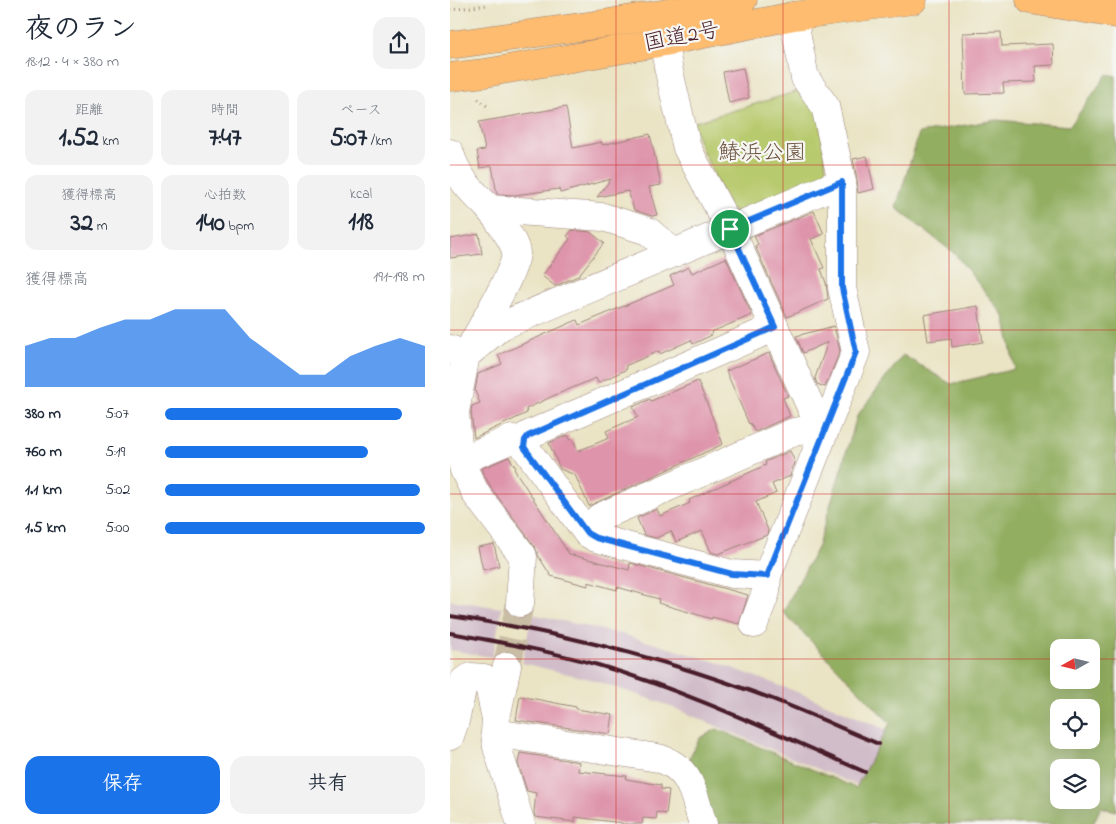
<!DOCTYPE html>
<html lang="ja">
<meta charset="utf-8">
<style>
body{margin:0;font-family:"Indie Flower","Klee One",sans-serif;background:#f2f2f3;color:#1f2937;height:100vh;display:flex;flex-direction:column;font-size:19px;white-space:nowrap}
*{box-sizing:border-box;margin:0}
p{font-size:16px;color:#747a83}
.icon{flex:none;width:28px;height:28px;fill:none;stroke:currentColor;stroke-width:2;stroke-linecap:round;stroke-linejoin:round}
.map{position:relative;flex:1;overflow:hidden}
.drawer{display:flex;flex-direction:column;background:#fff;width:450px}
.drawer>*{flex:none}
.needle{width:32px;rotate:262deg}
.tools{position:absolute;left:600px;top:639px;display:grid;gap:10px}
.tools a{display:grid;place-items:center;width:50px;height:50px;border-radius:10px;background:#fff;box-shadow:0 5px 20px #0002;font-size:25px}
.pin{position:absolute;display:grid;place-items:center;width:42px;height:42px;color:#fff;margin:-21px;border:2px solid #fff;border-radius:50%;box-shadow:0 1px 5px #0007}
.round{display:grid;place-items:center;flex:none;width:52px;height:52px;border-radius:15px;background:#f2f2f3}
.headline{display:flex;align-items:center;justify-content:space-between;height:85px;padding:0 25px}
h1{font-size:28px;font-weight:800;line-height:38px}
.metrics{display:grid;grid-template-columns:repeat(3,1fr);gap:8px;height:85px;padding:5px 25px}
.metrics div{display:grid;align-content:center;border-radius:12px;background:#f2f2f3;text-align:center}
.metrics b{font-size:25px;font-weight:800}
.metrics small{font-size:14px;font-weight:400}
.metrics p{font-size:14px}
.chart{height:140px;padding:10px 25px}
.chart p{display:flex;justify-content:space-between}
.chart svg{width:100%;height:90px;margin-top:5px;fill:#1a73e8;opacity:.7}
.primary-button{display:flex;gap:10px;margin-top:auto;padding:10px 25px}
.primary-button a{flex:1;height:58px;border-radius:15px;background:#1a73e8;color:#fff;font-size:20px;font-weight:800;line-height:58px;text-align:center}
.primary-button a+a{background:#f2f2f3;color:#1f2937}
ul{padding:0 25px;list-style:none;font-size:16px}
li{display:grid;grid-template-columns:80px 60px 1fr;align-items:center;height:38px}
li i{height:12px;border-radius:6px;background:#1a73e8}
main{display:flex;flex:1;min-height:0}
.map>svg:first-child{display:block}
.industrial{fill:#d1bdc9}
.green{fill:#b8ca6e;stroke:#81744c}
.forest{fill:#92ae61;stroke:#6e6646;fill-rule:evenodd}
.building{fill:#de94ab}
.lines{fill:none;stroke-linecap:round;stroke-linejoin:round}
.minor-tunnel{stroke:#cabda5;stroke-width:28;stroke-dasharray:28 14;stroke-linecap:butt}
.minor-casing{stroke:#9a8278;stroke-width:29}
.highway-casing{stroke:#9a8278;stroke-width:29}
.path{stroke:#9a8278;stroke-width:3;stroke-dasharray:1 4;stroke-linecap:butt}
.minor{stroke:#fff;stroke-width:28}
.highway{stroke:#fdbc6f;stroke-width:28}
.rail{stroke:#4a1f2b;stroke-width:4}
.route-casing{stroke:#fff;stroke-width:10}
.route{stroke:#1a73e8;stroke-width:6}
.grid{fill:none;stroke:#d62828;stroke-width:1;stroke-opacity:0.55}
.labels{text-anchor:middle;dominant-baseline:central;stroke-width:4.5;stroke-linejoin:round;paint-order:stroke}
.street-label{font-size:22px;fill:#4a1f2b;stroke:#f6f6f2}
.park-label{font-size:22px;fill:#6b523f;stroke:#f6f6f2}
</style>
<main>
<section class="drawer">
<div class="headline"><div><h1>夜のラン</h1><p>18:12 · 4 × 380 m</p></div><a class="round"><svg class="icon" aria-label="share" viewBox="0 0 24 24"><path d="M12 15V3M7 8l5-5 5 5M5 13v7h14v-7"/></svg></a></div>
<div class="metrics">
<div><p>距離</p><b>1.52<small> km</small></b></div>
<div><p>時間</p><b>7:47</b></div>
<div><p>ペース</p><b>5:07<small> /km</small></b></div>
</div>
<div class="metrics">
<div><p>獲得標高</p><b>32<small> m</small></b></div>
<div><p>心拍数</p><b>140<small> bpm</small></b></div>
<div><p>kcal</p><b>118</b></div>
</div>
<div class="chart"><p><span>獲得標高</span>191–198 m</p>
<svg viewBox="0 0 160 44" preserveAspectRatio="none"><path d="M0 44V24L10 20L20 20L30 15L40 11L50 11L60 6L70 6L80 6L90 20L100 29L110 38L120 38L130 29L140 24L150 20L160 24V44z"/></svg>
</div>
<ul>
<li><b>380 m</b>5:07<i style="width:91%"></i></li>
<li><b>760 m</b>5:19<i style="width:78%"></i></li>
<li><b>1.1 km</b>5:02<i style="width:98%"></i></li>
<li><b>1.5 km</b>5:00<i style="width:100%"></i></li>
</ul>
<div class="primary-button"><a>保存</a><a>共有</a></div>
</section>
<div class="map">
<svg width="666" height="824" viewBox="0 0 666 824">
<rect width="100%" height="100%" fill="#f6f6f2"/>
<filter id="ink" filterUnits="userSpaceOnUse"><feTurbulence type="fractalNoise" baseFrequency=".02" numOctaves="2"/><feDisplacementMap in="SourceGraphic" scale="10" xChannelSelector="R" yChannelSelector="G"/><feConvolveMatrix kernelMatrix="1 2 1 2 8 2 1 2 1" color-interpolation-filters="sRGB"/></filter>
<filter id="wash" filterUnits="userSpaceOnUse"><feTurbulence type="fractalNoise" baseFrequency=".0096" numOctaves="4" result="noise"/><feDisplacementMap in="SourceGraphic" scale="20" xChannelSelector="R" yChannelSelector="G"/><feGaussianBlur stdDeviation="1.12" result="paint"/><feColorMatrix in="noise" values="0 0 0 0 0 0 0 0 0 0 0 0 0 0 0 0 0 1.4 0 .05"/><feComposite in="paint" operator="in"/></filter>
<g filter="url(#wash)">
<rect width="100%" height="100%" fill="#eae4c4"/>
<path class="industrial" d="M0 600 52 608 42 657 0 650Z
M82 614 175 635 266 662 355 695 437 730 408 786 212 703 143 680 72 663Z"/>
<path class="green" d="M355 89 370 111 377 179 293 216 280 209 250 145 242 123Z"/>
<path class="forest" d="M657 74 666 76V811L651 807 643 824H261L239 758 250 738 267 729 406 788 440 723 333 612 368 546 407 416 453 355 501 384 565 369 554 316 505 254 446 208 469 133 546 120 620 126ZM609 648H641V680H609ZM609 708H641V740H609ZM609 768H641V800H609Z"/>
<g id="blocks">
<path class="building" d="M551 32 552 46 603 44 604 65 585 66 586 82 553 83 554 93 515 94 513 33Z
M293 68 299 98 279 103 273 72Z
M116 107 123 148 152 142V145L200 134 211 185 199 187 207 215 202 216 184 210 178 191 147 197 161 179 110 193 109 189 65 195 47 194 42 166 30 168 27 151 35 150 29 122Z
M417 156 424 189 408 193 407 179 403 159Z
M364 211 374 234 361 239 374 268 371 269 376 283 378 299 337 317 305 246 308 244 304 236Z
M122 230 140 232 154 243 128 276 105 286 92 276 120 239 117 236Z
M29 234 32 254 0 258V239Z
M276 258 302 315 261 332 262 335 243 344 241 340 210 354 209 351 175 366 177 369 148 383 146 378 103 396 76 409 77 413 24 438 21 411 22 406 30 403 25 391 28 374 52 364 48 355 127 320 129 325 224 285 220 276 239 267 242 273Z
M528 306 533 342 502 347 501 338 478 341 474 315Z
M384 326 390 351 375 387 367 384 365 378 378 342 353 353 346 336Z
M319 353 338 396 333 398 340 416 305 432 300 423 299 424 276 371Z
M248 381 273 444 139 506 125 475 110 469 99 443 118 435 120 440 123 439 128 451 159 438 156 431 188 417 183 407 200 399 201 401Z
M340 451 345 462 344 466 341 468 342 470 340 476 322 484 326 493 306 502 318 530 317 535 268 554 261 552 252 531 226 542 221 531 206 538 194 535 187 518 207 509 210 516 240 503 239 500 316 465 315 462Z
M59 457 66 468 64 469 119 554 179 570 180 563 298 595 289 624 262 617V619L208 603 209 599 167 587V590L138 582V586L101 576 89 557 85 547 42 489 31 469Z
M44 544 49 566 33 570 28 547Z
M70 696 126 707V709L163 715 160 734 66 720Z
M70 753 129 762 128 771 177 776 176 779 211 785V789L219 790 216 814 207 812 206 819 193 818 192 824H172V823L125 817V822L85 817 84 812 86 793 77 791 68 763Z"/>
</g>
</g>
<g filter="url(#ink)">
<use href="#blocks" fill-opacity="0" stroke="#9a8278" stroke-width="1"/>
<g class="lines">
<path class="minor-tunnel" d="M57 666 70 603"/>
<g class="minor-casing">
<path id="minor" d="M214 42 218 67 237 148 280 229 373 434
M0 153C6 175 20 190 36 205 44 214 66 242 66 253 66 269 32 326 23 343
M40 209 153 217 198 231 224 253
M0 349 16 355 5 412 8 444 14 470 26 494 73 556 70 603
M16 355 51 326 392 182 375 106 355 78 343 16
M12 460 62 439 75 440
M137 533 142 525 150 517 344 432 356 430 373 434
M317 576 282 574 146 538 137 533 75 447V440L78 435 325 327
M304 624 316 592 317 576 406 352 392 288V182
M57 666 46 718 45 733 47 747 71 824
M45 733 208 758C242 768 243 794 253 824
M0 736 5 721 14 681 21 677 34 678 38 682 45 714"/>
</g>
<g class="highway-casing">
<path id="highway" d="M580 0 666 14
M0 45 159 23 293 0
M0 77 35 73 214 42 343 16 463 0"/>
</g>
<path class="path" d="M0 10 37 5
M28 99 37 106"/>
<use href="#minor" class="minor"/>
<use href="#highway" class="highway"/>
<path class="rail" d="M0 616C104 631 208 657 306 693 348 708 388 727 429 744
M0 633C50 642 100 651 148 665 240 692 327 734 415 772"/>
</g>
</g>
<g class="lines" filter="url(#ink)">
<g class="route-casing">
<path id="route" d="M392 182V288L406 352 317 576 282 574 146 538 137 533 74 447 75 440 78 436 325 327 280 229Z"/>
</g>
<use href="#route" class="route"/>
</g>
<path class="grid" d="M166 0V824M333 0V824M499 0V824M0 165H666M0 330H666M0 494H666M0 659H609M641 659H666"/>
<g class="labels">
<g class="street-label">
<text transform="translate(232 38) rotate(-11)">国道2号</text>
</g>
<g class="park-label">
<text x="312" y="154">鰆浜公園</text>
</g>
</g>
</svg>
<div class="tools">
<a><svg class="needle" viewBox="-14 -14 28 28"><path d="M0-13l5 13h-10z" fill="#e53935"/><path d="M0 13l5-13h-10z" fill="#747a83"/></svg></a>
<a><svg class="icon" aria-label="locate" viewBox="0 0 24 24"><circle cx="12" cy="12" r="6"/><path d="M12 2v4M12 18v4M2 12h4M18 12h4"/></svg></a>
<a><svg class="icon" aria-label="layers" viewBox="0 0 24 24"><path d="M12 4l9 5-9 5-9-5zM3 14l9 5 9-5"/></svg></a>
</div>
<div class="pin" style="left:280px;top:229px;background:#1e9e55"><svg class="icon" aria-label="arrive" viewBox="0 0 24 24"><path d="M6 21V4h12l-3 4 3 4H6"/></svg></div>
</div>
</main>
